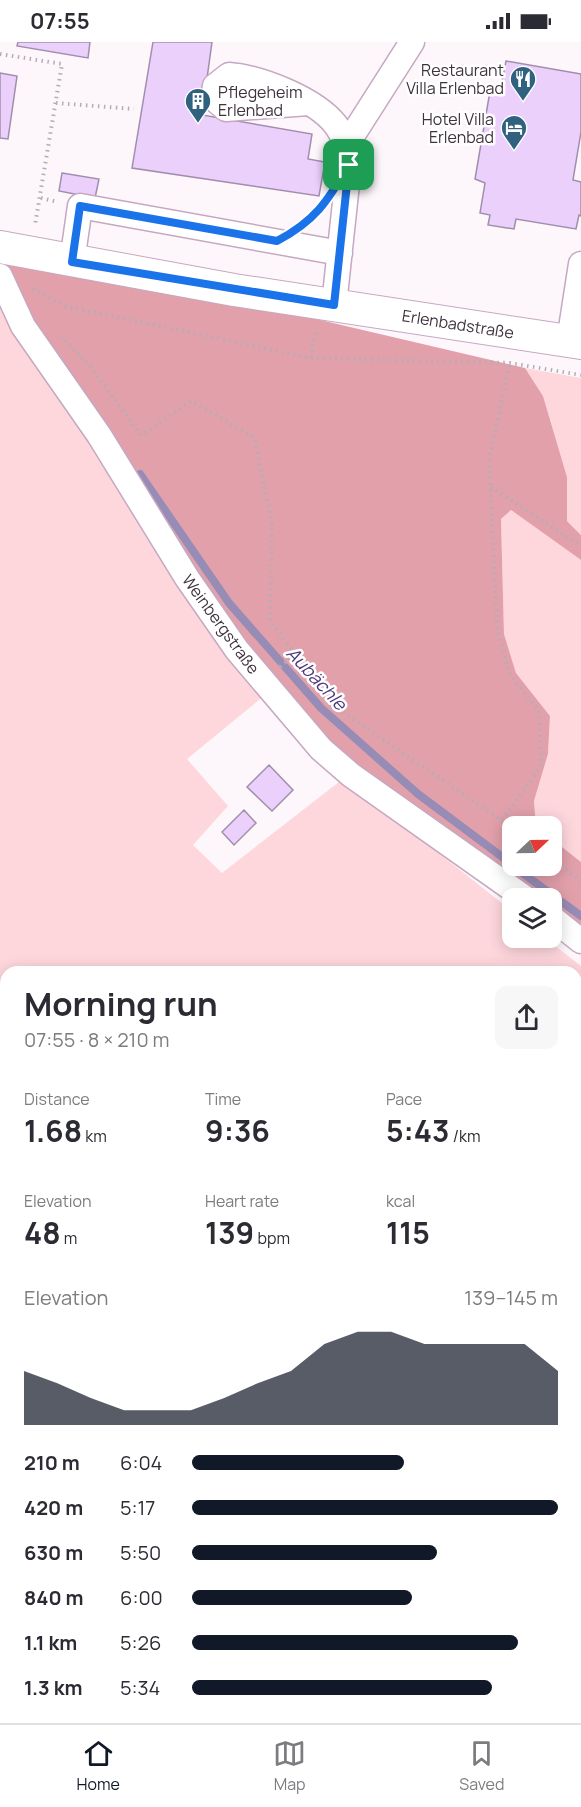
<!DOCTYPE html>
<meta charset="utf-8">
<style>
body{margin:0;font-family:Manrope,sans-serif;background:#f7f7f7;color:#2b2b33;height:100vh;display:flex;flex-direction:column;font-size:22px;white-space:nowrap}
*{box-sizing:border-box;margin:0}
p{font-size:20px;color:#7c7c81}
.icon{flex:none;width:33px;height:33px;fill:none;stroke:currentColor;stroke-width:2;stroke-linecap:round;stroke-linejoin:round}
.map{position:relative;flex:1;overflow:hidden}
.drawer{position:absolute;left:0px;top:924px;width:582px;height:758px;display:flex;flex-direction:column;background:#fff;border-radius:18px 18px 0 0;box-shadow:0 3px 15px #0003}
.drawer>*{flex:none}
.needle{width:39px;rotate:68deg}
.controls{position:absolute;left:502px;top:774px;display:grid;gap:12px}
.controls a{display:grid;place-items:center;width:60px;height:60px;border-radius:12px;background:#fff;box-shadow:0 3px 15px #0003;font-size:30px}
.pin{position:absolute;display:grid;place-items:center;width:51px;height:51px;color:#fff;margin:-26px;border-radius:12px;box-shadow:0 3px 9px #0006}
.round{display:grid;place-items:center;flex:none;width:63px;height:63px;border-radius:12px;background:#f7f7f7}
.head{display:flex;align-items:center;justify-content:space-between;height:102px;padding:0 24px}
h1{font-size:33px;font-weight:700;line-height:45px}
.metrics{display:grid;grid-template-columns:repeat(3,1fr);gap:9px;height:102px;padding:6px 24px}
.metrics div{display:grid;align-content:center}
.metrics b{font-size:30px;font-weight:700}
.metrics small{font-size:16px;font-weight:400}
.metrics p{font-size:16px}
.chart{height:168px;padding:12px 24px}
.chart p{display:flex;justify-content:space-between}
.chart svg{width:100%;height:108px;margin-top:6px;fill:#111827;opacity:.7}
ul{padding:0 24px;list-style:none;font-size:20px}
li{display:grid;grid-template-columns:96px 72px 1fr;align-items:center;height:45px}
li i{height:15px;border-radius:8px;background:#111827}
.status{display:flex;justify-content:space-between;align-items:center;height:42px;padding:0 30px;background:#fff;direction:ltr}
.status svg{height:16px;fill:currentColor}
.tab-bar{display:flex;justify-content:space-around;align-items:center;height:84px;border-top:2px solid #e1e1e2;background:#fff;font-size:16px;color:#7c7c81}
.tab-bar a{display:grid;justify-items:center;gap:3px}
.tab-bar .selected{color:#111827}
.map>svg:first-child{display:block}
.green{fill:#fed7dd}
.forest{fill:#e2a0ab}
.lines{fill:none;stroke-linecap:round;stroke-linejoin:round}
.stream{stroke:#978cb6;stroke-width:8}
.building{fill:#ead0fb;stroke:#a18eac;stroke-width:1.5}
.minor-casing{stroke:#c6a8c1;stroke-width:27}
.major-casing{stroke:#c6a8c1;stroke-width:34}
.path{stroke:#b5adb4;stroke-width:4;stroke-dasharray:1.5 4.5;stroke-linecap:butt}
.minor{stroke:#fff;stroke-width:24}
.major{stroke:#fff;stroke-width:32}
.route-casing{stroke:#fff;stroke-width:12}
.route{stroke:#1a73e8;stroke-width:8}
.labels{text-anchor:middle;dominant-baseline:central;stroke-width:5;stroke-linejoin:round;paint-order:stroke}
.poi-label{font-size:16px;fill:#3f333e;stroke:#fff;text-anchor:end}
.street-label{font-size:16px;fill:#3f333e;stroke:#fff}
.water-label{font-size:18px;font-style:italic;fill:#4d3a7e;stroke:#fff}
</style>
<div class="status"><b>07:55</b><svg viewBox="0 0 49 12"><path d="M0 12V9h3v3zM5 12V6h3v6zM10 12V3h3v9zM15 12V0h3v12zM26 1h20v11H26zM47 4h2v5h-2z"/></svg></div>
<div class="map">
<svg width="581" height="1681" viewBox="0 0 581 1681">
<rect width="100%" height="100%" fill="#fdf7fc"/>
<path class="green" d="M0 260 265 653 187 717 228 764 193 803 222 831 344 736 513 870V896H545L581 924V1596H576V930H6V1014L0 1013Z
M525 326 581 336V493L567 479V435L543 354Z
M511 468 581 518V820L552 797V784H536L534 759 548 712 550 674 516 631 504 592 501 477Z"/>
<path class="forest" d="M0 203 525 326 543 354 567 435V479L581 493V518L511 468 501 477 504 592 516 631 550 674 548 712 534 759 536 784H513V824H552V797L581 820V895L552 873V856H530L355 725 275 645 0 240Z"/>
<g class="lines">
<path class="stream" d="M140 432 229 561 321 666 418 752 513 823
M513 824 581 874"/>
</g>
<path class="building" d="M18 0H90L88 16 17 4Z
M153 0H212L202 73 312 92 308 117 325 120 319 154 132 126Z
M506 19 581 32V90L573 138 581 140V174L579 173 576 187 516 177 514 187 488 183 490 173 480 171 485 141 475 137 490 49H500Z
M0 31 17 34 8 97 0 96Z
M62 131 99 137 95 156 59 149Z
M269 723 293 748 272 769 247 745Z
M244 768 256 781 234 803 222 790Z"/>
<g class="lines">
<g class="minor-casing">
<path id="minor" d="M309 61 226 67 213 56 215 44 229 33C260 35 315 57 335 82 340 88 343 96 347 102
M72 220 80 164 340 211
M0 234 23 284 99 393 187 536 237 608 321 707 351 733 525 856
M334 263 349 123 347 102 412 0
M569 299 581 222
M552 876 581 899"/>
</g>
<g class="major-casing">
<path id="major" d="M0 205 234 248 581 301"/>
</g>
<path class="path" d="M0 12 62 22 35 183
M56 61 134 67
M41 156 58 160
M308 180 319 168
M33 247 65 264 311 316 510 321 581 333
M61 294 91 325 141 393 191 359 254 395 272 482 270 579 335 665 513 786
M311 316 316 287
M491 445 581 504
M280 625 295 612
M502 778 541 724 539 669 509 631 497 585 489 416 510 321
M552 816 581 839
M0 1424H4"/>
<use href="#minor" class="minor"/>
<use href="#major" class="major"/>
</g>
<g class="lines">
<g class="route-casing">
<path id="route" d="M349 123 334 263 72 220 80 164 277 199C315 179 327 160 349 123Z"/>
</g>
<use href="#route" class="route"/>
</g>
<defs>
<g id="restaurant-pin" transform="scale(1.35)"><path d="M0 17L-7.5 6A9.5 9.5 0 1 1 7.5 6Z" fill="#30617f" stroke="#fff"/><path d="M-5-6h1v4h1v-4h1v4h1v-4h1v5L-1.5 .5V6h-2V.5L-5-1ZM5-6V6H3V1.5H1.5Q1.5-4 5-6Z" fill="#fff"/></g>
<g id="building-pin" transform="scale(1.35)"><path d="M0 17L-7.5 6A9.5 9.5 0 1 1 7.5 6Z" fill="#30617f" stroke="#fff"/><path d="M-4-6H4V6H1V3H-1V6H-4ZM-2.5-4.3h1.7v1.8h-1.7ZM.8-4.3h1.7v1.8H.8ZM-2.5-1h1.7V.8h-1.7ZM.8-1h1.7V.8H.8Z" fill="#fff"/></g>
<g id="hotel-pin" transform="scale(1.35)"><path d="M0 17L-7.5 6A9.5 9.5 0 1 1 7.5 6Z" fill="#30617f" stroke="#fff"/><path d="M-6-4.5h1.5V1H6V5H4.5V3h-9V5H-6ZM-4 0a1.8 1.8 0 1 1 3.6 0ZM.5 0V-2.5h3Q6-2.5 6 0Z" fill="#fff"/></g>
</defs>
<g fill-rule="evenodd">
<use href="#restaurant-pin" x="523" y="37"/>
<use href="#building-pin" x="198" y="59"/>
<use href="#hotel-pin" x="514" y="86"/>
</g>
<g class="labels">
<g class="poi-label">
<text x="504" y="28">Restaurant<tspan x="504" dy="18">Villa Erlenbad</tspan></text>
<text x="218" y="50" text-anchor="start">Pflegeheim<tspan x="218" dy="18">Erlenbad</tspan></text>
<text x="494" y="77">Hotel Villa<tspan x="494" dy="18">Erlenbad</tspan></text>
</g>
<g class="street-label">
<text transform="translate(458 282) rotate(9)">Erlenbadstraße</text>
<text transform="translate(221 582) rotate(54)">Weinbergstraße</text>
</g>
<g class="water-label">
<text transform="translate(317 636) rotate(47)">Aubächle</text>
</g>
</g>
</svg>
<div class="controls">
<a><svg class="needle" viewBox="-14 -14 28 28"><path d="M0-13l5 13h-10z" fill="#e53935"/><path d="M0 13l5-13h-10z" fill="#7c7c81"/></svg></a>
<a><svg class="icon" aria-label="layers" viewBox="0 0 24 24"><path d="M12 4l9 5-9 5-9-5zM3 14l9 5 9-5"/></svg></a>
</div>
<div class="pin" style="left:349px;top:123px;background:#1e9e55"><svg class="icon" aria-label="arrive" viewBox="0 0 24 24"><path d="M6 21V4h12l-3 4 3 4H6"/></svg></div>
<section class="drawer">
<div class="head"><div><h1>Morning run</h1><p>07:55 · 8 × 210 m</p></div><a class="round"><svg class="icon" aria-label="share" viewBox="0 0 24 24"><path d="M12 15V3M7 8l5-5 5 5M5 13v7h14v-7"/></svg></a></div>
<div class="metrics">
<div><p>Distance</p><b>1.68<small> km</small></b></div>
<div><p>Time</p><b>9:36</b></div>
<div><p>Pace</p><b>5:43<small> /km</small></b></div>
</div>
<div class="metrics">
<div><p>Elevation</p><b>48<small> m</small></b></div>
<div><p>Heart rate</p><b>139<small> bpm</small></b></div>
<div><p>kcal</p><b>115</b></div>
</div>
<div class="chart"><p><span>Elevation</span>139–145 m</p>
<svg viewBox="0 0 160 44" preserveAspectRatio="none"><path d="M0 44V22L10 27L20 33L30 38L40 38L50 38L60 33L70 27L80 22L90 11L100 6L110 6L120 11L130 11L140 11L150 11L160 22V44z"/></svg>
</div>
<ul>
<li><b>210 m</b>6:04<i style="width:58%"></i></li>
<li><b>420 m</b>5:17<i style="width:100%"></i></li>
<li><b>630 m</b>5:50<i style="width:67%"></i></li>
<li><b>840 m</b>6:00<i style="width:60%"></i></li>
<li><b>1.1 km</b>5:26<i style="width:89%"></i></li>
<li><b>1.3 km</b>5:34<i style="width:82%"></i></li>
</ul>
</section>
</div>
<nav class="tab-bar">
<a class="selected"><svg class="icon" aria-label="home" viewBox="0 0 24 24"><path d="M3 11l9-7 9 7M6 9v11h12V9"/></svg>Home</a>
<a><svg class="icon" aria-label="map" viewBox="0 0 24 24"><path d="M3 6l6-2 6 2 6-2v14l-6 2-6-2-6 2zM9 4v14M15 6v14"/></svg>Map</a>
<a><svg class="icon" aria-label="saved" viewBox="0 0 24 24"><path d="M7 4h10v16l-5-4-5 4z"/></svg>Saved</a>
</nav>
